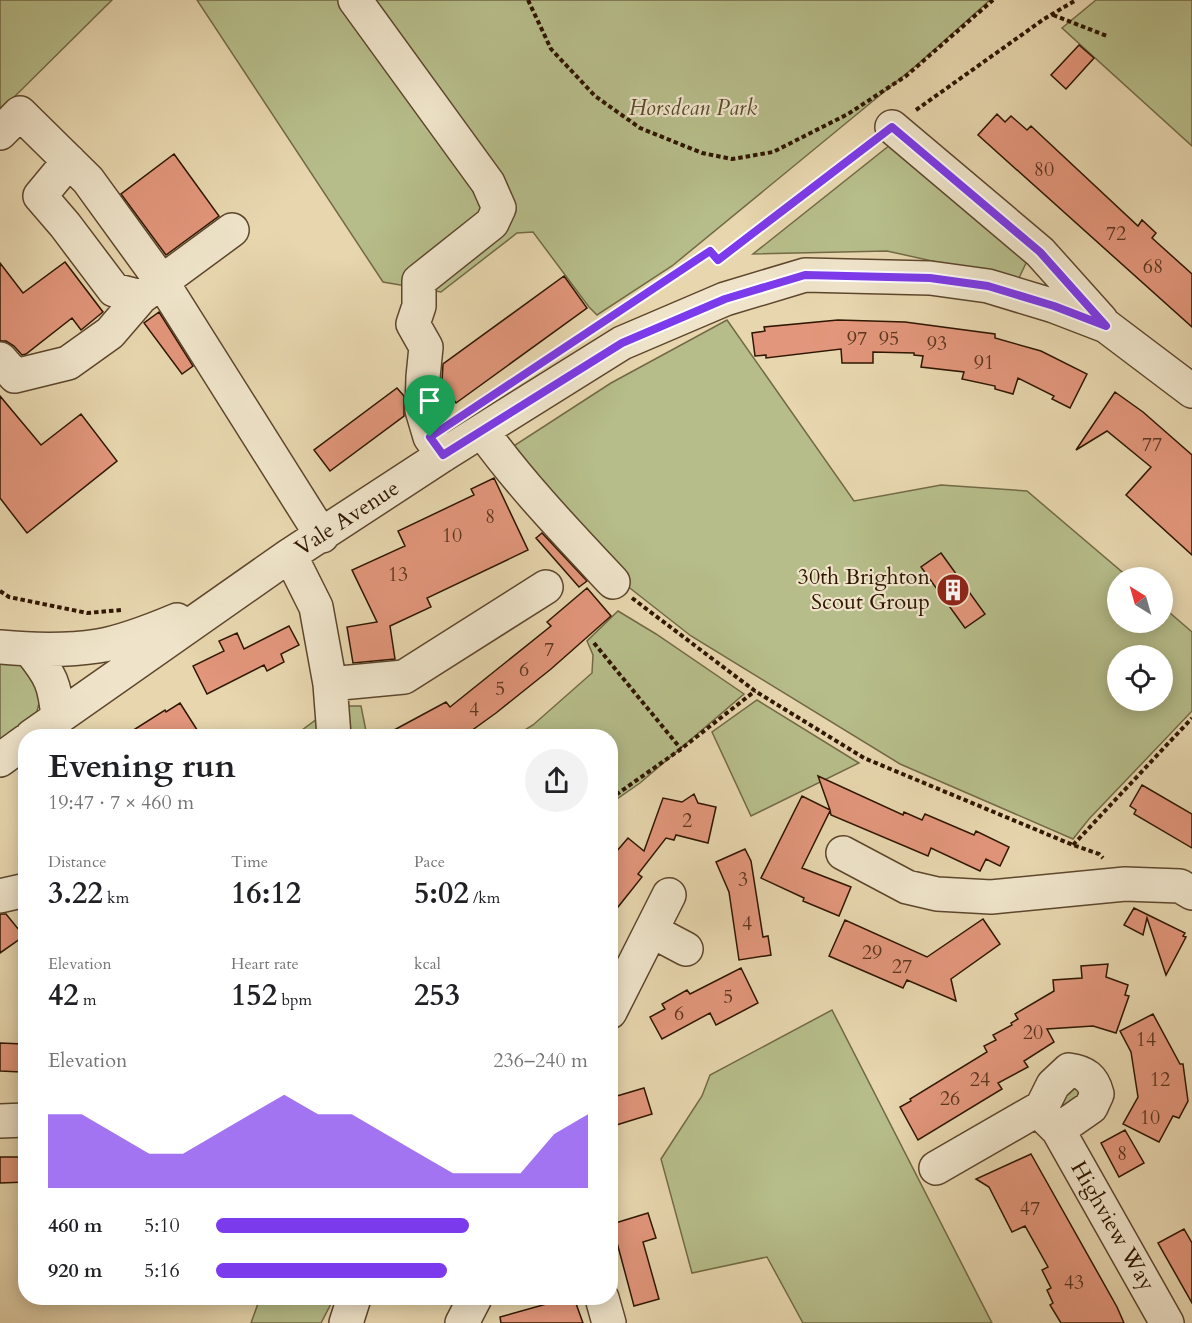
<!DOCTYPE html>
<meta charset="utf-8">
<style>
body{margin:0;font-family:Cardo,serif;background:#f2f2f2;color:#202124;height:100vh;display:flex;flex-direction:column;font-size:22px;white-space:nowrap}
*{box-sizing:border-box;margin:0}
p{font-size:20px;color:#757577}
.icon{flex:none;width:33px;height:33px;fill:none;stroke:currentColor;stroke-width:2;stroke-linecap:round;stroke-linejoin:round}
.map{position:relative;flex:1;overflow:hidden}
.sheet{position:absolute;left:18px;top:729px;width:600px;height:576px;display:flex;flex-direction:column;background:#fff;border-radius:24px;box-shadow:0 3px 15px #0003}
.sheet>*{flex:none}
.needle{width:39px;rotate:323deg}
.fabs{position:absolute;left:1107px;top:567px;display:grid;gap:12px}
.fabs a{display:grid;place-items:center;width:66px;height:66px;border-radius:50%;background:#fff;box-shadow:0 3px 15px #0003;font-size:30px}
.pin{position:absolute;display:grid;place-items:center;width:51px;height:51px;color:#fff;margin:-62px -26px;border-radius:50% 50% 50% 0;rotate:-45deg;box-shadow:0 0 6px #0007}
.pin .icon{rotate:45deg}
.round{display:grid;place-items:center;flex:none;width:63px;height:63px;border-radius:32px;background:#f2f2f2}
.overview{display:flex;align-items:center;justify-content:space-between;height:102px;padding:0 30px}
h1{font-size:33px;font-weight:600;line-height:45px}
.figures{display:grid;grid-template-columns:repeat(3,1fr);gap:9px;height:102px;padding:6px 30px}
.figures div{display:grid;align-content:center}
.figures b{font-size:30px;font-weight:600}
.figures small{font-size:16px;font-weight:400}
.figures p{font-size:16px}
.chart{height:168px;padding:12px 30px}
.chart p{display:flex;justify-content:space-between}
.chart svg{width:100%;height:108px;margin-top:6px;fill:#7c3aed;opacity:.7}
ul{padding:0 30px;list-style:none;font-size:20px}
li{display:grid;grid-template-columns:96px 72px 1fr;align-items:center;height:45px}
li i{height:15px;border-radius:8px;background:#7c3aed}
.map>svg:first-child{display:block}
.green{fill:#b6bd8a;stroke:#726a45;stroke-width:1.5;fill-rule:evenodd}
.building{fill:#e2967b;stroke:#2f1600;stroke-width:1.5}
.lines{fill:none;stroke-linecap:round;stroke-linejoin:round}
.minor-casing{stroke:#5d462c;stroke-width:36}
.path{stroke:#2f1600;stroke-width:4;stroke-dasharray:4.5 3;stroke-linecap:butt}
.minor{stroke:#efe4ca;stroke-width:33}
.route-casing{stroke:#fff;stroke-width:12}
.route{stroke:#7c3aed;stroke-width:8}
.labels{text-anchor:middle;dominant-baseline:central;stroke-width:4.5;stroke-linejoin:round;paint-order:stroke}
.number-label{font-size:20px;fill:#5c361f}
.park-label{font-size:22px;font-style:italic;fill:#584829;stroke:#efe4ca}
.street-label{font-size:22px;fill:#2f1600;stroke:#efe4ca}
.poi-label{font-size:22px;fill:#2f1600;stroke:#efe4ca;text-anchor:end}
</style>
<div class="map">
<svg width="1192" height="1323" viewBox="0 0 1192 1323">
<rect width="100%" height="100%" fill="#e7d6ae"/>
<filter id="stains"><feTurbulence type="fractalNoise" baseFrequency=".00333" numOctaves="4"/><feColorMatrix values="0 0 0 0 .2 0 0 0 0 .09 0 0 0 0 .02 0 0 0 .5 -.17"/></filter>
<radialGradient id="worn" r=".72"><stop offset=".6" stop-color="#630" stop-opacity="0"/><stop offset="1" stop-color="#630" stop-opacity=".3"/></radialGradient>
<path class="green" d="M0 0H112L0 111Z
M197 0H990L918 64 672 266 597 315 589 307 533 232 517 233 441 292 383 282Z
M1096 0H1192V146L1062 28Z
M890 145 1028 259 1018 280 887 251 753 254Z
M727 320 854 501 941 485 1027 491 1128 577 1118 578V622H1162L1163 607 1192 632V711L1089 819 1073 839 900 764 691 636 626 585 509 449 611 383ZM1118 656H1162V700H1118Z
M618 611 656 634 744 694 640 783 611 803 610 736H515L533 725 592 673 593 655 587 641Z
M0 661 27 663 42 692 36 715 0 743Z
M757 700 859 763 751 816 712 732Z
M344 706H361L367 736H344Z
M317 719 318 736H294Z
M832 1010 992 1323H803L767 1257 692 1273 661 1159 702 1096 710 1075Z
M1063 1084 1086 1089 1064 1110 1058 1107Z
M260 1298H334L321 1323H251Z"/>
<path class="building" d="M1079 45 1094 58 1066 89 1051 75Z
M997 114 1005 122 1011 116 1027 130 1031 126 1138 226 1142 220 1156 233 1152 238 1192 274V327L978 135Z
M174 154 219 216 166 255 121 194Z
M65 262 103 312 81 330 72 318 26 354 22 355 14 346 6 341H0V263L23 293Z
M564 276 587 308 456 403 442 382 443 364Z
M159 312 193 366 182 374 144 323Z
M838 320 905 322 995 334V338L1041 351 1087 374 1070 408 1052 399 1054 396 1018 378 1013 394 995 389V386L962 379 964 372 921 367 923 356 914 355V353L873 352V363H842L841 349 766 358V355L755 356 752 333 765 331 764 327Z
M397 388 404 396V416L330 471 314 450Z
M1115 392 1143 412 1192 455V555L1126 495 1151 467 1107 431 1076 450Z
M0 396 41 445 81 414 117 461 27 533 0 498Z
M494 478 528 550 427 598 431 607 390 626 395 659 353 663 347 627 377 622 352 570 405 546 398 531 474 495 471 489Z
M542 533 587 581 579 587 536 538Z
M941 553 985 614 965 628 921 567Z
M587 588 611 616 551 669 496 713 464 736H383L446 702 450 707 551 626 547 622Z
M289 626 299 645 281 654 284 662 267 671 264 665 207 694 193 666 224 651 219 641 237 633 244 649Z
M180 703 201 736H124L165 710 166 712Z
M818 776 903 815 904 812 922 820 925 814 974 835 976 831 1009 847 1000 866 986 859 980 871 931 848 928 856 831 815 830 811 802 868 851 887 839 916 803 901 804 898 761 878 802 796 830 810Z
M1142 785 1192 814V848L1134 814 1136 810 1130 806Z
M694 794 698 803 716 807 708 843 676 835 674 840 666 838 638 874 642 877 610 917V859L628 838 644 851 663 798 682 802Z
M745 849 751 861 763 937 768 936 771 955 739 960 729 892 716 862Z
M1134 908 1185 933 1183 936 1186 937 1166 975 1147 918 1143 935 1124 925Z
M0 914H6L24 936 0 953Z
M983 919 1000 944 951 979 956 1001 907 980 903 988 829 956 845 920 927 957Z
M1108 964 1106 977 1128 985 1125 995 1129 996 1116 1033 1093 1026 1047 1029 1054 1042 1024 1061 1028 1067 998 1083 1002 1089 918 1140 900 1107 911 1101 910 1099 987 1052 984 1046 996 1040 993 1035 1012 1025 1011 1023 1018 1019 1015 1014 1054 991 1053 980 1082 978 1081 966Z
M741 968 758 1003 716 1025 710 1013 662 1039 650 1017 665 1009 662 1004 687 990 690 994Z
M1153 1014 1180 1064H1183L1188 1101 1179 1118 1173 1116 1159 1142 1123 1124 1138 1097 1131 1052 1120 1031Z
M0 1043 23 1044 21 1072 0 1071Z
M644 1088 652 1114 610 1127V1098Z
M1125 1130 1144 1163 1119 1177 1101 1143Z
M1031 1154 1117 1307 1124 1323H1061L1050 1305 1053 1303 1047 1290 1051 1288 1042 1270 1048 1267 1025 1226 1012 1232 989 1187 976 1179Z
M0 1157H26V1182L0 1183Z
M648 1213 656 1238 643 1242 659 1299 634 1306 612 1224Z
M1184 1229 1192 1243V1303L1158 1243Z
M560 1298H574L583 1323H501L500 1317 550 1303 549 1301Z"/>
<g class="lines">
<g class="minor-casing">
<path id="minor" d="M355 0 488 183 499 208 492 223 419 281V306L413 324 426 347 423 377 422 410 430 437 443 455
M892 127 1040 252 1101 320
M0 133 20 113 88 180 162 282 322 536
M69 161 40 196 65 225 114 290 141 297 232 230
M0 359 15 376 68 363 110 333 141 297
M482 431C521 485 567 533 613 582
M290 555 316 607 330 684 334 736
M0 647C32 650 66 651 98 646 123 642 153 630 177 620
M30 650C51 676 55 684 58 718
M330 684 404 677 546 587
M32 736 290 555 443 455 622 343 725 299 805 275 930 278 988 286 1054 306 1106 326 1192 391
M0 760 26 741
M843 853 907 887 937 894 991 897 1125 884 1180 886 1192 893
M0 896 26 890
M652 931 686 949
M610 1012 669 895
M1042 1107 1053 1085 1069 1070C1085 1072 1093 1078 1097 1094L1091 1107 1058 1130
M0 1121 26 1120
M936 1168 1042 1107 1047 1119 1058 1130 1167 1323
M602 1298 609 1323
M346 1323 354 1298
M462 1323 475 1298"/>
</g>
<path class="path" d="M528 0 551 49 595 96 640 128 702 153 732 159 773 152 848 114 906 76 993 0
M1053 15 1107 36
M916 110 1044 19 1076 0
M619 312 710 251 718 260 870 144
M0 591 9 597 87 613 121 610
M632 598 755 691 864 758 1073 845 1099 854 1103 858
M594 643 681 749
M610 799 681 749 755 691
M1073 845 1192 718"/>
<use href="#minor" class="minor"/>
</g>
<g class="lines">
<g class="route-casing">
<path id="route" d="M892 127 1040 252 1106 326 1054 306 988 286 930 278 805 275 725 299 622 343 443 455 430 437 710 251 718 260Z"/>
</g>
<use href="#route" class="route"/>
</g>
<defs>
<g id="building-disc" transform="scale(1.725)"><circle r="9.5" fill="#8f2418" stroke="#efe4ca"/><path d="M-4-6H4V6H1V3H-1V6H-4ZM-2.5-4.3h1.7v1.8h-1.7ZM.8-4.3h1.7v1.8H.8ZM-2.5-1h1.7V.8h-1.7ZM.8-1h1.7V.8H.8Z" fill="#fff"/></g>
</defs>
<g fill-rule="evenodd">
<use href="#building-disc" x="953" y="590"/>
</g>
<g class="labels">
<g class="number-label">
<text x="1044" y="169">80</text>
<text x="1116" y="233">72</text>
<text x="1153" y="266">68</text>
<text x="857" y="338">97</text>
<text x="889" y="338">95</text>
<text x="937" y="343">93</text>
<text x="984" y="362">91</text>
<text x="1152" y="444">77</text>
<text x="490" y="516">8</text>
<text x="452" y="535">10</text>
<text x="398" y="574">13</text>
<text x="549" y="649">7</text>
<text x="524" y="669">6</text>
<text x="500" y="688">5</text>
<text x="474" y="709">4</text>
<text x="687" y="820">2</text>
<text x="743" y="879">3</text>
<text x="747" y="923">4</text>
<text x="872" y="952">29</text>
<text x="902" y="966">27</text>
<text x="728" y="996">5</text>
<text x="679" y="1013">6</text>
<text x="1033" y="1032">20</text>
<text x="1146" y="1039">14</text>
<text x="980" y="1079">24</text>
<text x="1160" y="1079">12</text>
<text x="950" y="1098">26</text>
<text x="1150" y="1117">10</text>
<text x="1122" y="1153">8</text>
<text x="1030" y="1208">47</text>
<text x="1074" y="1282">43</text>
</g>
<g class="park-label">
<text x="693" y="108">Horsdean Park</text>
</g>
<g class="street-label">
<text transform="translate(347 518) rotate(-33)">Vale Avenue</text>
<text transform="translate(1113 1226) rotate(60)">Highview Way</text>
</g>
<g class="poi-label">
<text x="930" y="577">30th Brighton<tspan x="930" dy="25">Scout Group</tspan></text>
</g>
</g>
<rect width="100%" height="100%" filter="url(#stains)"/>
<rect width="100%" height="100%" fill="url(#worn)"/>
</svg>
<div class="fabs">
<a><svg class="needle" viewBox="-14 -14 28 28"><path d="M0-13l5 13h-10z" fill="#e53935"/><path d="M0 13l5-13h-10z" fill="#757577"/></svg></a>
<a><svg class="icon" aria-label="locate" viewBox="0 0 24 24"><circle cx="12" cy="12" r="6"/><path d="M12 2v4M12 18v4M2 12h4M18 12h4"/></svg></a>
</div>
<div class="pin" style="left:430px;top:437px;background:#1e9e55"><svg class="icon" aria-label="arrive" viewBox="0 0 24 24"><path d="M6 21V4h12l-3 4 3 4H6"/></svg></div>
<section class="sheet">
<div class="overview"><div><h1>Evening run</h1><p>19:47 · 7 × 460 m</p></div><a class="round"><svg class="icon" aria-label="share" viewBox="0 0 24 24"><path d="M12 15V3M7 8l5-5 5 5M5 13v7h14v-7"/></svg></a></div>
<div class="figures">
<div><p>Distance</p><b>3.22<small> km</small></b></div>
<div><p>Time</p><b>16:12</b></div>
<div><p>Pace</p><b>5:02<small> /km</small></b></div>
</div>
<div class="figures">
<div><p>Elevation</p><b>42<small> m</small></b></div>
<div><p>Heart rate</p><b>152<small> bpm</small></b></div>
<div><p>kcal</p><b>253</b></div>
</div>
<div class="chart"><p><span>Elevation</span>236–240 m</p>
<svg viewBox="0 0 160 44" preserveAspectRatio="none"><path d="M0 44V14L10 14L20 22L30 30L40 30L50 22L60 14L70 6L80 14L90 14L100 22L110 30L120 38L130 38L140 38L150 22L160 14V44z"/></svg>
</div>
<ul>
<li><b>460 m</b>5:10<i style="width:68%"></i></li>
<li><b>920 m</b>5:16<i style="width:62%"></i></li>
</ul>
</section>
</div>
